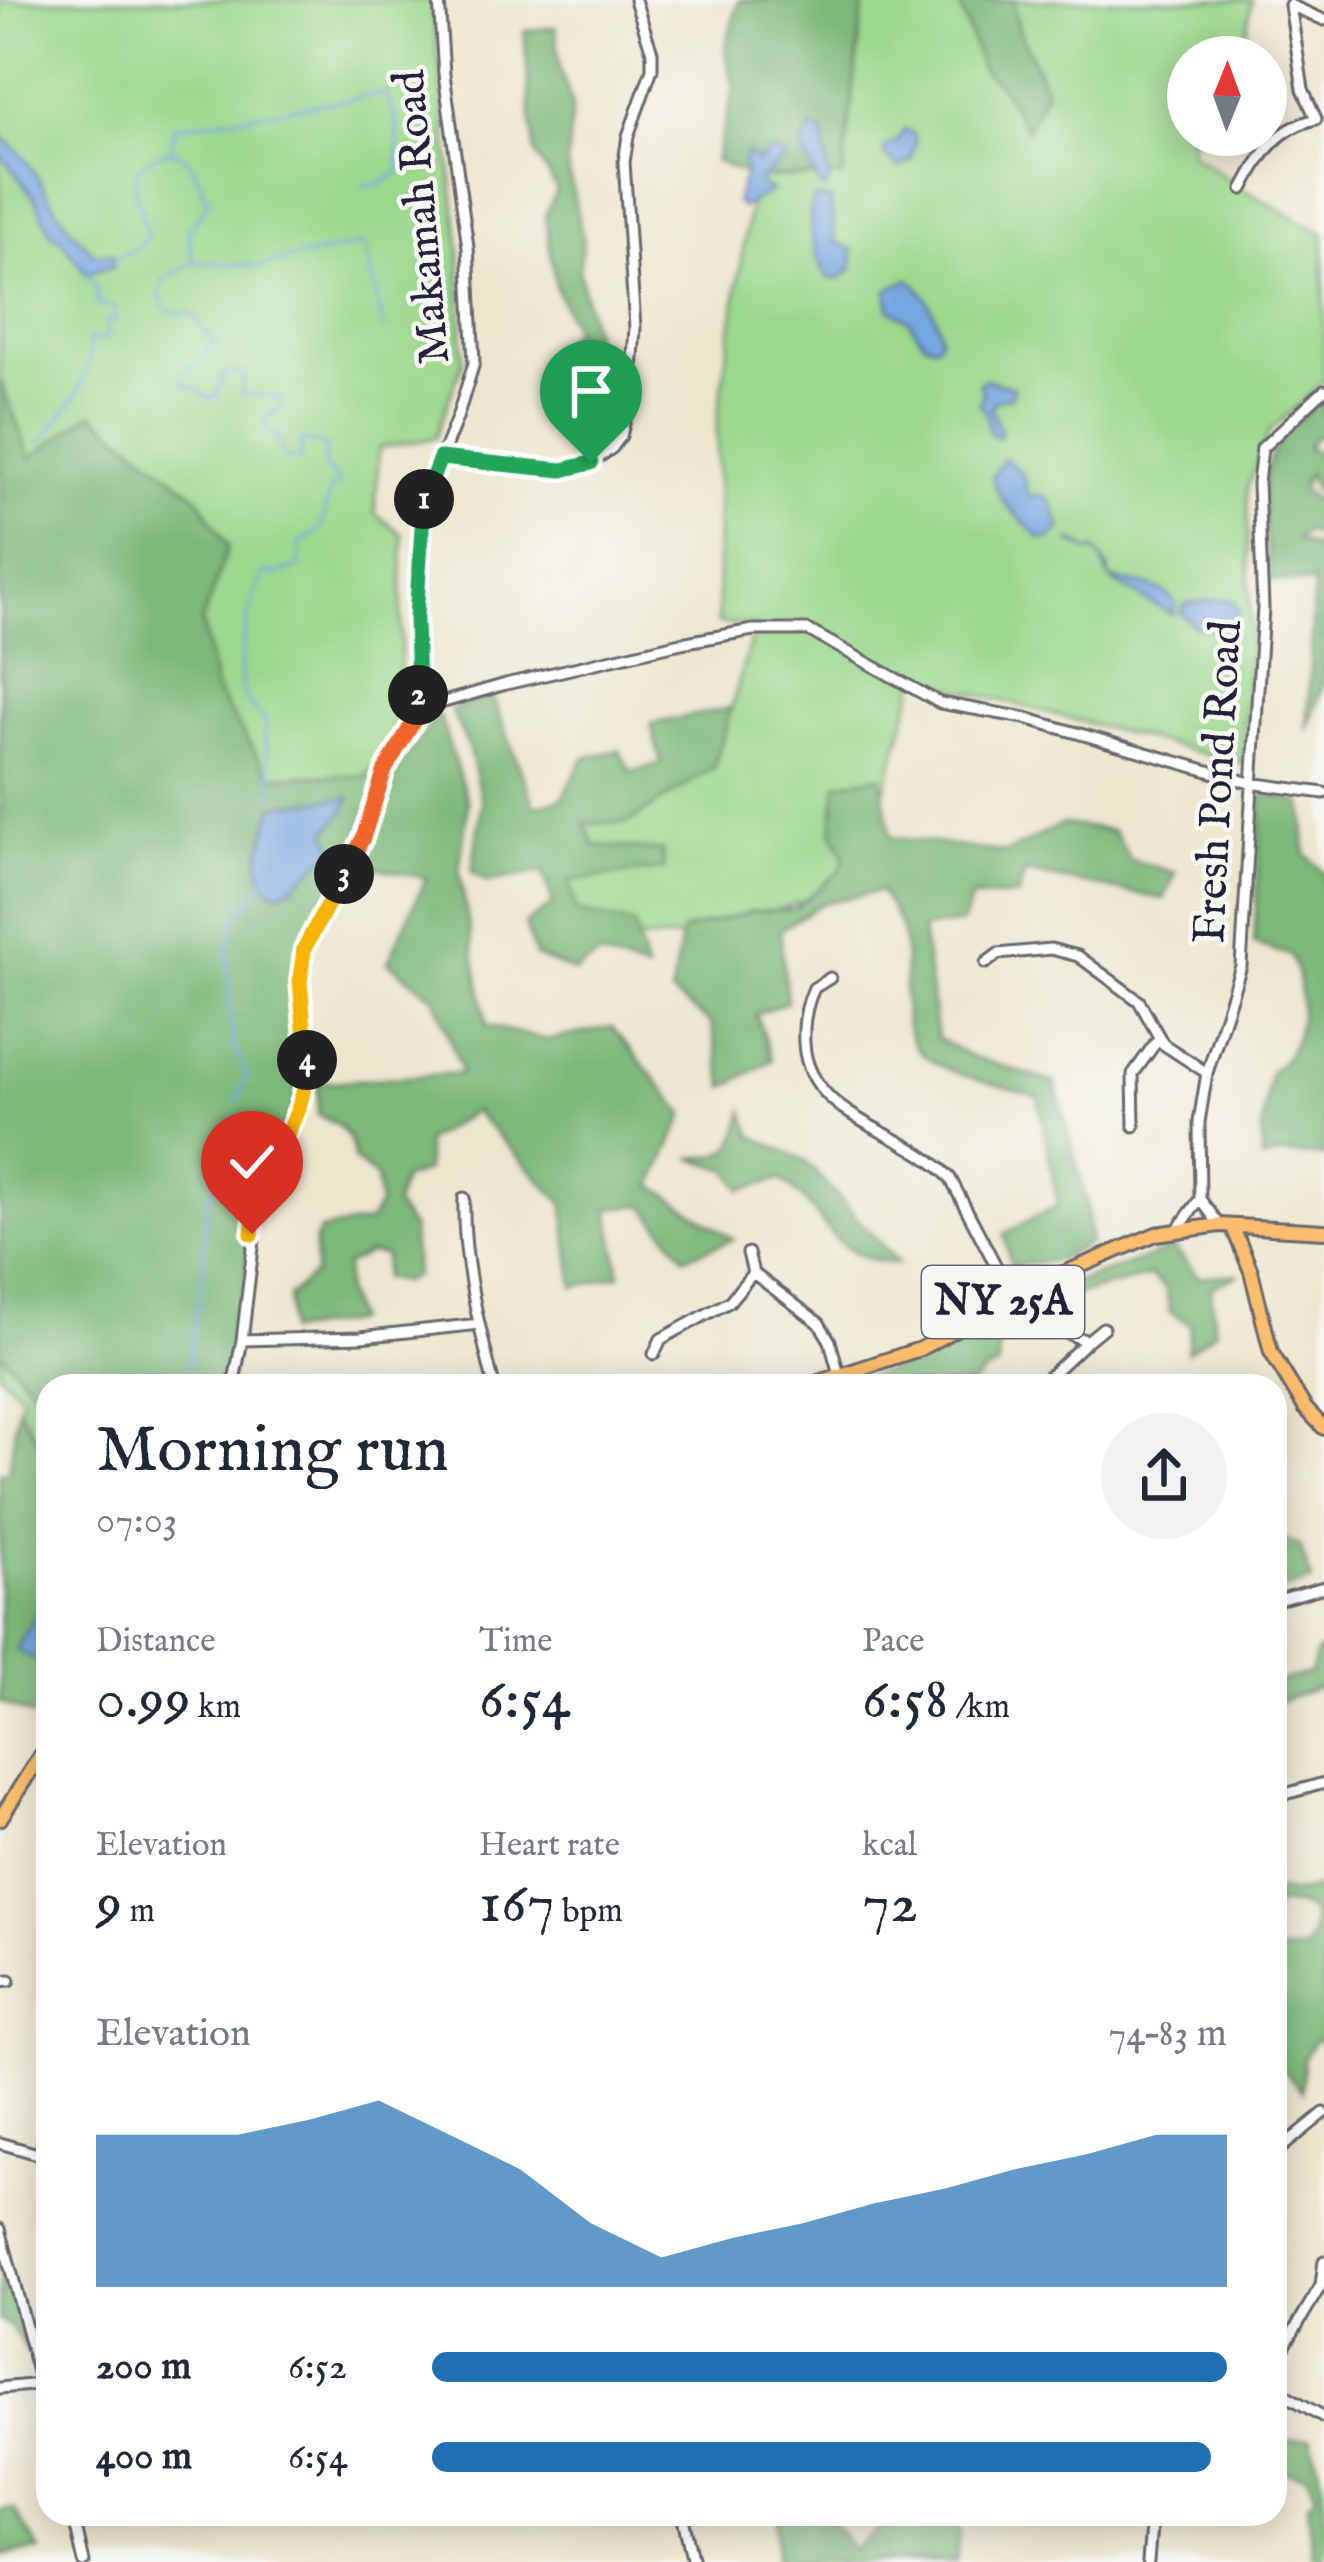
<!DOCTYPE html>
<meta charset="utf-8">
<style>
body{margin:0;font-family:"IM FELL English",serif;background:#f2f2f3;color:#1f2937;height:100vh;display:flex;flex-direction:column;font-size:45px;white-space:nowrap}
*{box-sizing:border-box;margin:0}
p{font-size:39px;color:#747a83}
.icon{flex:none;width:66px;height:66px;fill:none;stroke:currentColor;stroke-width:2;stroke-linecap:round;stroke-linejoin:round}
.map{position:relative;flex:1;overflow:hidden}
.panel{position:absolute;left:36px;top:1374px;width:1251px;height:1152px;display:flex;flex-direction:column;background:#fff;border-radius:36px;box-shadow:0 6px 30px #0003}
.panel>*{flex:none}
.needle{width:78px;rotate:1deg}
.controls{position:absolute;left:1167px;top:36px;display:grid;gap:24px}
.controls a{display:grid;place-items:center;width:120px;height:120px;border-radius:50%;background:#fff;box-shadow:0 6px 30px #0003;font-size:60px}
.pin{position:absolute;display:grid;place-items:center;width:102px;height:102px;color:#fff;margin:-123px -51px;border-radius:50% 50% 50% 0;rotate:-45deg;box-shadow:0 0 12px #0007}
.pin .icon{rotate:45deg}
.km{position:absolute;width:60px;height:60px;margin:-30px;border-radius:50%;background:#222;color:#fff;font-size:33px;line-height:60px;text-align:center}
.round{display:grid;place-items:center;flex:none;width:126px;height:126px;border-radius:63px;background:#f2f2f3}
.summary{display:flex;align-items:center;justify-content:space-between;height:204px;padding:0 60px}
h1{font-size:66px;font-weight:600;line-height:90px}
.metrics{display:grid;grid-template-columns:repeat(3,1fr);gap:18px;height:204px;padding:12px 60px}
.metrics div{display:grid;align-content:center}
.metrics b{font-size:60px;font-weight:600}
.metrics small{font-size:33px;font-weight:400}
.metrics p{font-size:33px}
.chart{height:336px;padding:24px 60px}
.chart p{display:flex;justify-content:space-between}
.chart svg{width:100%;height:216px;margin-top:12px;fill:#1f6fb2;opacity:.7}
ul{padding:0 60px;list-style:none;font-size:39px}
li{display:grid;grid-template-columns:192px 144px 1fr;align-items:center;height:90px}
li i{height:30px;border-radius:15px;background:#1f6fb2}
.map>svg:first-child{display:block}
.green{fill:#9bd88c;stroke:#5e7d64;stroke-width:3}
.forest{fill:#7cb878;stroke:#4f6d5a;stroke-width:3;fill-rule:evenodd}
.water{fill:#76a6e0;stroke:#4c648e;stroke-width:3}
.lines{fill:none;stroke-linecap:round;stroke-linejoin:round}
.stream{stroke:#76a6e0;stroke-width:3}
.minor-casing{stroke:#69676e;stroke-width:15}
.major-casing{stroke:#69676e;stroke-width:18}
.minor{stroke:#fff;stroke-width:9}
.major{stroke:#fbbd6e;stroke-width:12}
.split-1-casing{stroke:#fff;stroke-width:24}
.split-2-casing{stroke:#fff;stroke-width:24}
.split-3-casing{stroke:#fff;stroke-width:24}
.split-4-casing{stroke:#fff;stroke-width:24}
.split-5-casing{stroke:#fff;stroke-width:24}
.split-1{stroke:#22a559;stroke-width:15}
.split-2{stroke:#22a559;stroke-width:15}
.split-3{stroke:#f0652b;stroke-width:15}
.split-4{stroke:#f5b400;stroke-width:15}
.split-5{stroke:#f5b400;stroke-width:15}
.labels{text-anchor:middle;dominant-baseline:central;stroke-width:9;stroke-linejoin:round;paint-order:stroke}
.shield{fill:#f6f6f2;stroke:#626272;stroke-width:3}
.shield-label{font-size:42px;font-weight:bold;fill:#22223b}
.street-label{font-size:45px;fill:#22223b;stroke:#f6f6f2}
</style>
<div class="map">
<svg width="1324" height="2562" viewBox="0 0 1324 2562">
<rect width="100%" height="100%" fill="#f6f6f2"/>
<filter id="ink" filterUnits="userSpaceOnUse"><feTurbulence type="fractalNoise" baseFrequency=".00833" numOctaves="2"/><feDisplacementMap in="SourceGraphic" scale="24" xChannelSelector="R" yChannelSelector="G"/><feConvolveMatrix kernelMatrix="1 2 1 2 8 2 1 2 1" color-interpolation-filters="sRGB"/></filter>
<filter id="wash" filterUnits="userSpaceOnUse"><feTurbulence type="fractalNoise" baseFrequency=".004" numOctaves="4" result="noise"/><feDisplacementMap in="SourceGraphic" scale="48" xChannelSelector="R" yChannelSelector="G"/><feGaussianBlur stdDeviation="2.7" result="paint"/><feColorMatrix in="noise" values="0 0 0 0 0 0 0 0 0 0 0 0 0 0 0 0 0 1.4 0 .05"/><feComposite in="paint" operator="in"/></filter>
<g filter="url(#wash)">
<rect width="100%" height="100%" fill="#ede6cd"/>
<path class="green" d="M0 0H432L460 252 463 362 435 438 379 448 375 513 403 535 400 691 392 729 397 732 353 850 319 906 293 969 302 1066 292 1113 257 1173 241 1321 48 1386 0 1344Z
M864 0H1252L1244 48 1222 57H1188V135H1192V154L1243 189 1324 234V381L1269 432 1247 488 1251 633 1242 764 917 678 860 878 710 937 630 940 569 920 547 811 714 767 755 626 718 623 717 422 754 178 843 176Z
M0 1352 45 1402 48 1459 18 1407 23 1397 0 1374Z"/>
<path class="forest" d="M739 0H864L843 176 754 178 715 161 734 89 725 48Z
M958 0H1013L1019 29 1046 90 1027 130 1001 87 982 70Z
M556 27 560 69 572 104 567 165 583 239 579 271 593 332 565 397 539 370 573 330 556 287 545 216 557 189 534 152 524 31Z
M0 380 31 458 92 413 198 497 228 547 202 621 217 693 270 775 366 776 397 732 353 850 319 906 293 969 302 1066 292 1113 257 1173 241 1321 229 1386H48V1431L45 1402 0 1352ZM349 798 345 810 327 831 334 849 276 893C244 870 268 836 273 806Z
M1324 398V439L1315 436 1307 448 1324 455V493L1315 491 1308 474 1301 488 1313 499H1324V538L1305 531 1297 540 1324 550V681L1307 731 1314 583 1270 580C1268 540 1254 482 1276 446 1287 427 1307 413 1324 398Z
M492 696 535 806 562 799 584 758 619 750 631 772 661 764 651 724 731 708 714 767 628 823H585L594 845 662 851 664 869 570 881 576 912 634 925 646 971 599 956 575 972 535 956 525 924 553 904 543 872 487 882 472 872 482 802 468 746 451 710Z
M439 715 468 803 459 871 487 1026 549 1040 612 1027 685 1114 653 1185 733 1239 685 1257 644 1205 609 1208 620 1275 574 1287 563 1203 474 1111 426 1141V1171L402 1180 395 1206 412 1229 415 1276 402 1282 383 1278 385 1255 369 1253 346 1265 345 1291 355 1321 288 1332 289 1296 315 1273V1240L320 1230 369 1222 379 1205 376 1177 354 1160C352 1134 342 1125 318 1115V1083L462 1073 435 998 388 962 426 878 365 865 394 771Z
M881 776 891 837 1006 853 1062 824 1113 831 1131 860 1176 873 1164 899 1025 872 1018 896 972 898 962 923 922 929 937 1038 967 1055 1055 1083 1087 1204 1090 1243 1058 1260 1011 1266 1004 1234 1058 1205 1038 1097C1002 1084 955 1079 925 1056 890 1030 912 968 902 932 898 918 887 903 880 891L822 903 780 930 787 1002 756 1014 772 1060 725 1087 711 1023 671 994 682 931 753 911 794 909 840 871 844 856 832 830 837 784Z
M1262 794 1303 803 1306 854 1324 873V1156L1281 1154 1262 1160V1127L1270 1072C1305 1049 1308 990 1290 955L1254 944Z
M744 1111 753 1136 804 1160 899 1264C825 1257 832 1219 781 1179L742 1190 729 1170 691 1158C731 1157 736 1149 744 1111Z
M1174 1248 1198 1277 1240 1274 1211 1287 1215 1331 1187 1352 1191 1325 1170 1312 1166 1289 1150 1276 1079 1294 1038 1314 1025 1300Z
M999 1323 998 1367 982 1374 971 1386H842L951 1350Z
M18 1407 48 1459 47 1722 0 1702V1473L9 1471Z
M1275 1535 1300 1546 1312 1581 1275 1592Z
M1324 1649V1685L1275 1703V1683L1310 1673 1317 1652Z
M1324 1886V2040L1315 2041 1303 2058 1302 2091 1275 2061V1950L1283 1953 1305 1949 1312 1934V1913L1302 1907 1280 1904 1275 1907V1890L1291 1894Z
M0 2243 29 2354 11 2327 0 2321Z
M1311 2438 1324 2488V2562H1318L1312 2554 1307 2504 1315 2496 1307 2475 1275 2470V2442Z
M0 2510H14L40 2551 0 2555Z
M778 2514H829L854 2550 895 2514H952L959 2530 956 2562H777Z"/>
<path class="water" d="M811 129 823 132 829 182 826 190 820 188C812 167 793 147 811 129Z
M904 129 913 133 916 142 911 161 898 168 885 155V148L898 141Z
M0 135C37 164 38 184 63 218 72 231 84 242 94 254H113V267L93 271 88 276 62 241 51 234 36 200 0 154Z
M768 152 780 153 786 157 761 180 760 184 772 191 741 208 736 202 745 172 742 161 748 153 758 163Z
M815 198 830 199 835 241 853 250 852 269 840 279 828 278C817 261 802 216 815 198Z
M909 279C925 289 941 322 940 340L935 345 925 343 908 320 890 309 887 290Z
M985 379 1013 387 1011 397 996 400 991 407 1001 433 999 438 989 432 987 415 979 403 983 394 979 384Z
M1004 458 1022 473 1029 496 1044 495 1051 501 1061 528 1050 539 1039 538C1021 517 999 505 992 477Z
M1069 541C1075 543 1081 542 1084 549L1092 551 1094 549C1102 556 1104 562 1109 571L1107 575 1112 580C1136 583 1161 584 1176 603L1173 615 1112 581C1104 572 1106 560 1095 550L1092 552Z
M1224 599 1235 602 1239 612C1231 631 1213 630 1195 627L1180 612 1185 604Z
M350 797 345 810 327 831 335 849C315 863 298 889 276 893 244 871 269 836 273 806Z
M48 1594V1659L45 1663 16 1650Z"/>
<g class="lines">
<path class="stream" d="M170 150 175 127 386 93 397 124 399 172 383 183 364 186
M112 260 138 248 148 234 135 194 137 169C179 132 194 161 208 203L188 231 194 262 163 280 159 297 168 311 194 315 216 345 183 376 182 382 210 398 216 396 224 374 241 373 245 376 240 394 280 397 281 407 266 419V428L278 438 284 457 300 460 302 440 326 446 324 466 340 484 330 489 321 529 300 543 299 567 275 575 264 573C250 594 232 675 246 700 250 707 260 714 266 720 261 745 273 769 273 795
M194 262 257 266 364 244 384 330
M38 444C63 415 95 381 89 340L107 339 105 320 116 321 115 307 98 305 96 287 88 275
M237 1102 247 1074 233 1045 227 949 236 919 265 880
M185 1386 204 1269 205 1213 235 1116"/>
</g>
</g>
<g filter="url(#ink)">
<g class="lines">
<g class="minor-casing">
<path id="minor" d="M1290 5 1303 89 1316 119
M1290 5 1324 20
M1243 189C1262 154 1275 129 1316 119
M440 458 563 469 591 463 612 448 621 436 630 400 635 328 624 162 628 136 652 69V52L635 0
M420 709 506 684 681 643 753 630H808L940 703 1025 718 1250 783 1324 793
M986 963 998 954 1051 949 1078 956 1139 1001 1163 1044 1207 1073
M830 978 814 988C806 1005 803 1024 804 1043 808 1120 908 1130 950 1178L1019 1310 1033 1320 1087 1341 1039 1386
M1134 1126 1133 1074 1159 1038
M464 1198C462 1261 479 1325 494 1386
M1220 1225 1200 1199 1199 1122 1207 1073 1241 966 1263 608 1258 483 1262 448 1324 390
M1178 1229 1200 1199
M748 1253 753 1273 819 1323 830 1341 839 1375
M242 1340 361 1337 479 1324
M1087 1341 1103 1328
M654 1354 661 1339 729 1302 753 1273
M233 1386 242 1340 260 1189 305 1093 307 1065 300 981 304 949 355 856 394 750 420 709 415 662 422 504 457 418 474 363 468 247 444 74 439 0
M1275 1601 1324 1587
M1275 1797 1324 1783
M0 1981 10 1980
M0 2143 48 2157
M1275 2153 1324 2113
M0 2229 48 2410
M1275 2363 1321 2285 1324 2261
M0 2388 41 2384
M1275 2389 1324 2417
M73 2514 84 2562
M682 2514 693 2562
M1148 2562 1152 2514"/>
</g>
<g class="major-casing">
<path id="major" d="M1233 1228 1251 1271 1271 1352 1305 1408 1324 1428
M806 1386 920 1349 1031 1287 1156 1234 1220 1225 1324 1231
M0 1819 48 1743"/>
</g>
<use href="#minor" class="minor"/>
<use href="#major" class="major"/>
</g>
</g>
<g class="lines" filter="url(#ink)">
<g class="split-1-casing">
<path id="split-1" d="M424 499 440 458 562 470 591 463"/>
</g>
<g class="split-2-casing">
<path id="split-2" d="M418 695 416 617 424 499"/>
</g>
<g class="split-3-casing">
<path id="split-3" d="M344 874 363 838 385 770 421 709 418 695"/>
</g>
<g class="split-4-casing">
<path id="split-4" d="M307 1060 300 981 304 949 344 874"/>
</g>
<g class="split-5-casing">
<path id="split-5" d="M252 1234C258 1165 307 1126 307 1060"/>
</g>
<use href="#split-1" class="split-1"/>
<use href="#split-2" class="split-2"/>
<use href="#split-3" class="split-3"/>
<use href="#split-4" class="split-4"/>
<use href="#split-5" class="split-5"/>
</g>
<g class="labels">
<rect class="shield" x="922" y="1266" width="162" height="72" rx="9"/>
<g class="shield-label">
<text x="1003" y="1302">NY 25A</text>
</g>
<g class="street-label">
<text transform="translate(423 217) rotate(-95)">Makamah Road</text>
<text transform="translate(1219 782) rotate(-87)">Fresh Pond Road</text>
</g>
</g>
</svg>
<div class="controls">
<a><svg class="needle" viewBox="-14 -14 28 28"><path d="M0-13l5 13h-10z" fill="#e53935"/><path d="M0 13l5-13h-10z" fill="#747a83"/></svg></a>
</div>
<div class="pin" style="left:591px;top:463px;background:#1e9e55"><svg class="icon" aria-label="arrive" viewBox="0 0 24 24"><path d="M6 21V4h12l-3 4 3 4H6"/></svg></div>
<div class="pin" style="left:252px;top:1234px;background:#d93025"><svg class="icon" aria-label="check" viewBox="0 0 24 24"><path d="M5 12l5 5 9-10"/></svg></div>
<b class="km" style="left:424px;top:499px">1</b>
<b class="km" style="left:418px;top:695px">2</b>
<b class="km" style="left:344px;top:874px">3</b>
<b class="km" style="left:307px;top:1060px">4</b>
<section class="panel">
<div class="summary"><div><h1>Morning run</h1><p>07:03</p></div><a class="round"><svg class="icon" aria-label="share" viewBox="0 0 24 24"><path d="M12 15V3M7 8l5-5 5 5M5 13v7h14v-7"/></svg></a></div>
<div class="metrics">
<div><p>Distance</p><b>0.99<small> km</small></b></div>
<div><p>Time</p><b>6:54</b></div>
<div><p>Pace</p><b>6:58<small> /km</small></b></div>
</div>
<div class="metrics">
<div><p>Elevation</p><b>9<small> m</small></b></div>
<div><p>Heart rate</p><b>167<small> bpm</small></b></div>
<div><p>kcal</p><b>72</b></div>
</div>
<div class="chart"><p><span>Elevation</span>74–83 m</p>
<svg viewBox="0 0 160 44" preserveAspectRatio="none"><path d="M0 44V13L10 13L20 13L30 10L40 6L50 13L60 20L70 31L80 38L90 34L100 31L110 27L120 24L130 20L140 17L150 13L160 13V44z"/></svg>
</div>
<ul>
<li><b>200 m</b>6:52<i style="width:100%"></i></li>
<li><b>400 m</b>6:54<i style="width:98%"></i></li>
</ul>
</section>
</div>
